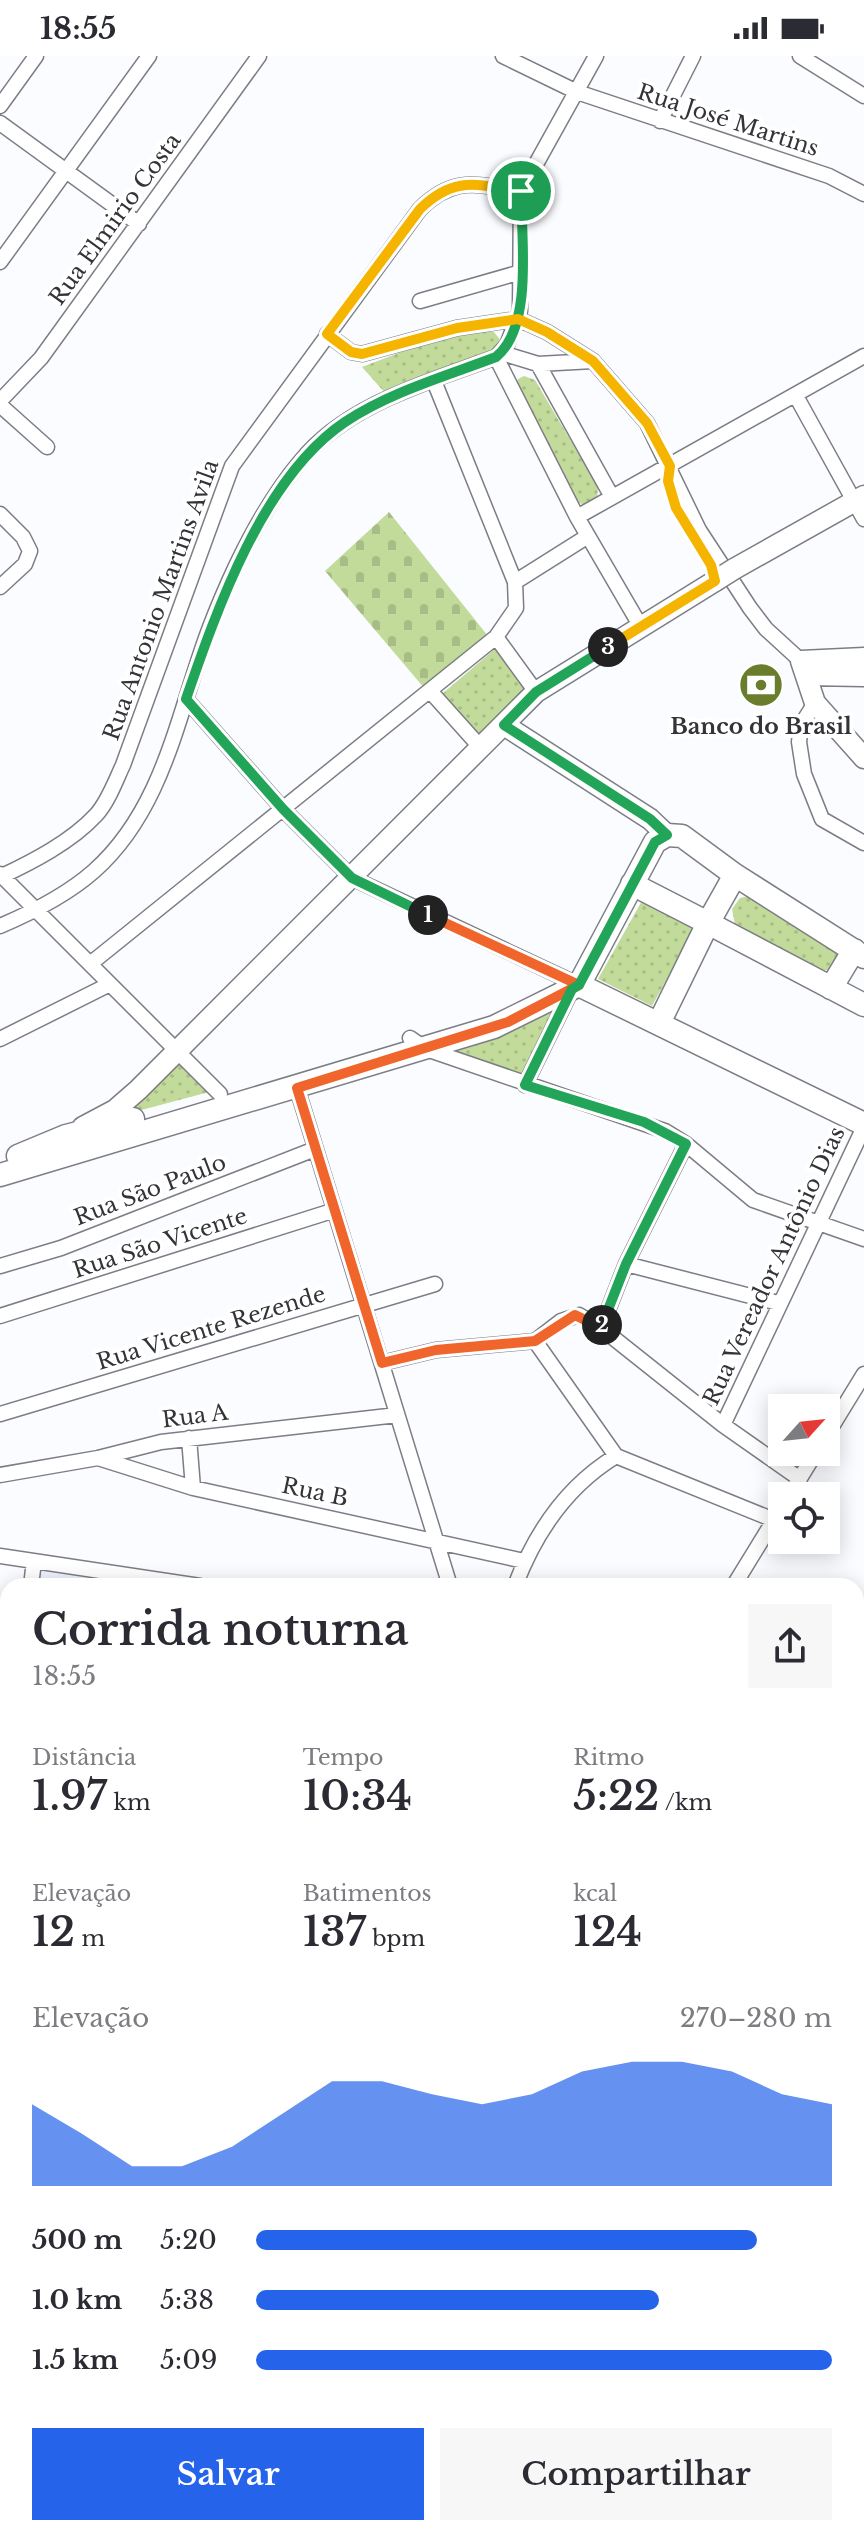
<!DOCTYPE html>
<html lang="pt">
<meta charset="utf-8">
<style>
body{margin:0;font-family:"Libre Baskerville",serif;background:#f7f7f7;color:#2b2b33;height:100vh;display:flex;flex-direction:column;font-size:30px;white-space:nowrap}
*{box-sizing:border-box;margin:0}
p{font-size:26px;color:#7c7c81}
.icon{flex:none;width:44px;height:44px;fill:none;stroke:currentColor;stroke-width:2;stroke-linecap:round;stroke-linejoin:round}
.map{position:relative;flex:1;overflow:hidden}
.details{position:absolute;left:0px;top:1522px;width:864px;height:958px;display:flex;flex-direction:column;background:#fff;border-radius:24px 24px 0 0;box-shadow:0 4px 20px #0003}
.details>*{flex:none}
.needle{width:52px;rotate:63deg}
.buttons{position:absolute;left:768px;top:1338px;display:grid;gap:16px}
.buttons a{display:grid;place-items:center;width:72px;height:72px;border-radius:0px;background:#fff;box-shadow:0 4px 20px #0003;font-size:40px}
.pin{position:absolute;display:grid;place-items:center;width:68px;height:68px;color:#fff;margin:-34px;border:4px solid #fff;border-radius:50%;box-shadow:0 2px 8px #0007}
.km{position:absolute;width:40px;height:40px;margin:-20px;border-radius:50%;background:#222;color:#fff;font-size:22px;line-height:40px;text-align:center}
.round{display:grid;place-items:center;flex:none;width:84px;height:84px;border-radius:0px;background:#f7f7f7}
.summary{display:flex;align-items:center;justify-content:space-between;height:136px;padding:0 32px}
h1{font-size:44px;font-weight:600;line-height:60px}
.figures{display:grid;grid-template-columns:repeat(3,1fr);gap:12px;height:136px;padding:8px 32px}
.figures div{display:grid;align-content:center}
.figures b{font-size:40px;font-weight:600}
.figures small{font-size:22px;font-weight:400}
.figures p{font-size:22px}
.chart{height:224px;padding:16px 32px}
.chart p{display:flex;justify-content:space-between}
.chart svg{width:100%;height:144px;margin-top:8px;fill:#2563eb;opacity:.7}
.primary-button{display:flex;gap:16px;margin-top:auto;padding:16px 32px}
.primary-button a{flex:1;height:92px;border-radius:0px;background:#2563eb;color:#fff;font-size:32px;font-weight:600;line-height:92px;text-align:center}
.primary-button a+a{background:#f7f7f7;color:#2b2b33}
ul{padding:0 32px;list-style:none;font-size:26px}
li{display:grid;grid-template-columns:128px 96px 1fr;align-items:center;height:60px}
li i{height:20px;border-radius:10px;background:#2563eb}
.status{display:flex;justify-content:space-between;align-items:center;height:56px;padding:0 40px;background:#fff;direction:ltr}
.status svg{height:22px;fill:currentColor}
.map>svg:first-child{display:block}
.built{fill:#eff2ff}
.forest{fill:url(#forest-crowns)}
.cemetery{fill:url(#cemetery-stones)}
.park{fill:url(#park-dots)}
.water{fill:url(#water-waves)}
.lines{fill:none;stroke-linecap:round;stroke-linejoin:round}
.street-casing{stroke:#7c7e85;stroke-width:17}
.secondary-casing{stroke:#7c7e85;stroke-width:23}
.primary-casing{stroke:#7c7e85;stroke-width:25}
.street{stroke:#fff;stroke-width:14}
.secondary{stroke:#fff;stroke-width:20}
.primary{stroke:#fff;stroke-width:22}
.secondary-bridge-casing{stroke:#7c7e85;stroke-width:23;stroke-linecap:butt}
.secondary-bridge{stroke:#fff;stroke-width:20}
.split-1-casing{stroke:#fff;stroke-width:16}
.split-2-casing{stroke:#fff;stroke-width:16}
.split-3-casing{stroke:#fff;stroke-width:16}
.split-4-casing{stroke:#fff;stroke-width:16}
.split-1{stroke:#22a559;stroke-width:10}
.split-2{stroke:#f0652b;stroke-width:10}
.split-3{stroke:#22a559;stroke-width:10}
.split-4{stroke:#f5b400;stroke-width:10}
.labels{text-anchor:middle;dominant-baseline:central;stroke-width:8;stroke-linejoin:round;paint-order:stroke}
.street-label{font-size:22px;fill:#333437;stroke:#fff}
.poi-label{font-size:22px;font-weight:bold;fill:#333437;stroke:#fff}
</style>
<div class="status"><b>18:55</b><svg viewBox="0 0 49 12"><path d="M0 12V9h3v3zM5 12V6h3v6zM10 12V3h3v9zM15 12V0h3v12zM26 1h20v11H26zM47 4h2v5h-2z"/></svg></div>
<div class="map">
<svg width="864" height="2479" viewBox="0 0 864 2479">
<defs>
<pattern id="forest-crowns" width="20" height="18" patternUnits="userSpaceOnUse" patternTransform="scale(2)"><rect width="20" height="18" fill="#aac282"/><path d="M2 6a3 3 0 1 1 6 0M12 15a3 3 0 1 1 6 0" fill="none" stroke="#8b9e6b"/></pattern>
<pattern id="cemetery-stones" width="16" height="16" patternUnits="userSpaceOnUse" patternTransform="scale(2)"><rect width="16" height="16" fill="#c2db9a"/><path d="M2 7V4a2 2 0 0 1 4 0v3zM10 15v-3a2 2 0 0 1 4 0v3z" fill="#a7bd85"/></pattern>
<pattern id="park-dots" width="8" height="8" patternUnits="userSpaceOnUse" patternTransform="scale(2)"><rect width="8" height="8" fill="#c2db9a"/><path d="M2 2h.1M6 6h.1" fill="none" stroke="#a7bd85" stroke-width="1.8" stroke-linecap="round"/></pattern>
<pattern id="water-waves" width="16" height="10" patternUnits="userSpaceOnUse" patternTransform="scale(2)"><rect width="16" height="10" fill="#67c6c7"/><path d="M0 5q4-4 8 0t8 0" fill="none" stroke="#55a2a2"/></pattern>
</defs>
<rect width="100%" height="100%" fill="#fbfcff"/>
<path class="built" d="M41 1514 135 1530H39Z"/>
<path class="forest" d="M0 1753 8 1754V1844L0 1850Z"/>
<path class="cemetery" d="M389 456 488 580 425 633 325 515Z"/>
<path class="park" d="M480 274 494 276 502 286 495 293 386 338 362 311 435 283Z
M524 320 535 324 598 431 597 443 586 449 579 447 516 330 518 323Z
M496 592 528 632 478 682 442 638Z
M752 839 837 890 839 900 830 913 820 916 736 874 732 853 740 842Z
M643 843 696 870 652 950 598 923Z
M553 953 523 1018 445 996Z
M175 1003 209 1036 134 1056 128 1050Z"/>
<path class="water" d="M8 1863V2472H856V2424L864 2479H0V1868Z
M856 1996 864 2004V2116L856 2119Z"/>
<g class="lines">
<g class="street-casing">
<path id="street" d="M503 0 577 36 829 120 864 138
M800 0 864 40
M0 50 36 0
M660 65 693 0
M0 67 139 168
M0 206 149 0
M420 245 521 216
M327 278 351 296 362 298 457 272 518 263 547 276 593 305 647 367 699 474 750 552 766 573 801 605
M502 297 538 308 593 305
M496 301 577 461 641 571
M538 308 612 441
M796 340 864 463
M0 345 41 302 259 0
M0 349 47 391
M0 458 23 481 30 495 25 508 0 531
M577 461 864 300
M515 526 588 480
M496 581 536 636
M431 636 482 693
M186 643 283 753 352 822 579 929
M815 647 801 669 799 686 804 718 822 763 864 787
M0 818 220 1038
M0 821C32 806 71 786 96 759 108 746 115 726 123 709L232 410 420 153C455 119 477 129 521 135
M0 870C33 856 67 839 94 815 165 752 178 655 210 571 232 514 261 453 300 406 346 348 429 326 496 301L507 289 520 255 521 135 596 0
M90 908 496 581 516 552 515 526 434 325
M410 982 426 993 665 1075 686 1088 753 1144 864 1183
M0 983 110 928
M525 1029 572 933
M297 1032 450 1530
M626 1208 778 1247
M0 1210 61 1192 315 1093
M0 1260 332 1155
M601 1272 626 1208 686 1088
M535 1285 616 1400 774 1464
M382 1307 436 1294 535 1285 561 1265 579 1259 601 1272 723 1369 800 1423
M0 1358 435 1228
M723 1369 864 1071
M826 1380 864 1318
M189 1382 193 1432
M98 1402 193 1432 524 1505
M0 1419 98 1402 161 1386 397 1359
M789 1440 816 1396
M0 1500 200 1530
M736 1526 782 1451
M31 1530 34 1505
M515 1530C535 1477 567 1430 616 1400
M0 1598 8 1599
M0 1673H5"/>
</g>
<g class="secondary-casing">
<path id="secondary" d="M734 513 864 440
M864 602 801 605 815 647 864 702
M807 619 864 620
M504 669 650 763 667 779
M83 1071 115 1054 138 1034 536 636 715 525"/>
</g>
<g class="primary-casing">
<path id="primary" d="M632 828 708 867 735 819
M579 929 655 786 667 779 682 780 735 819 864 901
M579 929 864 1068
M831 932 854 894
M659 967 708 867 864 949
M18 1100 66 1080 133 1063
M0 1119 494 971 579 929"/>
</g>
<use href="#street" class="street"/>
<use href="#secondary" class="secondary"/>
<use href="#primary" class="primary"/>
<g class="secondary-bridge-casing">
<path id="secondary-bridge" d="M715 525 734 513"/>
</g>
<use href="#secondary-bridge" class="secondary-bridge"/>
</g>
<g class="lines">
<g class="split-1-casing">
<path id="split-1" d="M428 859 352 822 283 753 186 643C217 553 263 421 345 366 390 336 446 320 496 301 534 271 521 179 521 135"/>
</g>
<g class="split-2-casing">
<path id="split-2" d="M428 859 579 929 508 966 297 1032 382 1307 436 1294 535 1285 575 1259 601 1272 602 1269"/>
</g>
<g class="split-3-casing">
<path id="split-3" d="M602 1269 626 1208 686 1088 644 1066 525 1029 572 933 579 929 655 786 667 779 650 763 504 669 536 636 608 591"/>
</g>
<g class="split-4-casing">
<path id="split-4" d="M521 135C477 129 455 119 420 153L327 278 351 296 362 298 457 272 518 263 547 276 593 305 647 367 670 410 668 425 676 452 711 509 715 525 608 591"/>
</g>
<use href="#split-1" class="split-1"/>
<use href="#split-2" class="split-2"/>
<use href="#split-3" class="split-3"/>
<use href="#split-4" class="split-4"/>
</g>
<defs>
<g id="bank-disc" transform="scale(2.3)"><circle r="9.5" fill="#6a7d2c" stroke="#fff"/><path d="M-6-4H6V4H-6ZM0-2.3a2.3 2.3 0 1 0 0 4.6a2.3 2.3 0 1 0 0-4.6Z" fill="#fff"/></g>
</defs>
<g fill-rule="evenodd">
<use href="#bank-disc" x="761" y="629"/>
</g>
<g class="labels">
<g class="street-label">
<text transform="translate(728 64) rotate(18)">Rua José Martins</text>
<text transform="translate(115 163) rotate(-54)">Rua Elmirio Costa</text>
<text transform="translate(161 544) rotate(-70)">Rua Antonio Martins Avila</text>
<text transform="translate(150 1134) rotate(-21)">Rua São Paulo</text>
<text transform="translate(160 1187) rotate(-18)">Rua São Vicente</text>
<text transform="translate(774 1210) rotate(-65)">Rua Vereador Antônio Dias</text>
<text transform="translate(211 1272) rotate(-17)">Rua Vicente Rezende</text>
<text transform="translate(195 1360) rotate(-7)">Rua A</text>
<text transform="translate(315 1436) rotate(12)">Rua B</text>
</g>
<g class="poi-label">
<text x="761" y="670">Banco do Brasil</text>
</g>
</g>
</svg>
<div class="buttons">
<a><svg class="needle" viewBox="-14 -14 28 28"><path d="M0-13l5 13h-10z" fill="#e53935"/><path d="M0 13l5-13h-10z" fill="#7c7c81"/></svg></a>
<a><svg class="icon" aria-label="locate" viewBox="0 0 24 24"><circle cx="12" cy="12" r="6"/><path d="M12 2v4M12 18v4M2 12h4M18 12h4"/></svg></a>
</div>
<div class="pin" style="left:521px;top:135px;background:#1e9e55"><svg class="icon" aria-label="arrive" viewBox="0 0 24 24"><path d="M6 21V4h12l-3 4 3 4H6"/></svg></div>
<b class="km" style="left:428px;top:859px">1</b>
<b class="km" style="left:602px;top:1269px">2</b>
<b class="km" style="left:608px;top:591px">3</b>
<section class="details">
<div class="summary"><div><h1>Corrida noturna</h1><p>18:55</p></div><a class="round"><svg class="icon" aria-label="share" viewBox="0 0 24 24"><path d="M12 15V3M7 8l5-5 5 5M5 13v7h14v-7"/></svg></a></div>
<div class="figures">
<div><p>Distância</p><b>1.97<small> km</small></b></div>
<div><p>Tempo</p><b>10:34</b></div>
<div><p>Ritmo</p><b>5:22<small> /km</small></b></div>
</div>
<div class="figures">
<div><p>Elevação</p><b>12<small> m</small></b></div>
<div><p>Batimentos</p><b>137<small> bpm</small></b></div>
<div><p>kcal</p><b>124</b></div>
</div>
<div class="chart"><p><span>Elevação</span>270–280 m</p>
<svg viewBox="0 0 160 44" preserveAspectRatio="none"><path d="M0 44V19L10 28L20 38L30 38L40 32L50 22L60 12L70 12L80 16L90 19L100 16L110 9L120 6L130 6L140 9L150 16L160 19V44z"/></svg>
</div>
<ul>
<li><b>500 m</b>5:20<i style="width:87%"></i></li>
<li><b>1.0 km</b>5:38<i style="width:70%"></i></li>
<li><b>1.5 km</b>5:09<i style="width:100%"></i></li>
</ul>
<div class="primary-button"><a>Salvar</a><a>Compartilhar</a></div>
</section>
</div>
